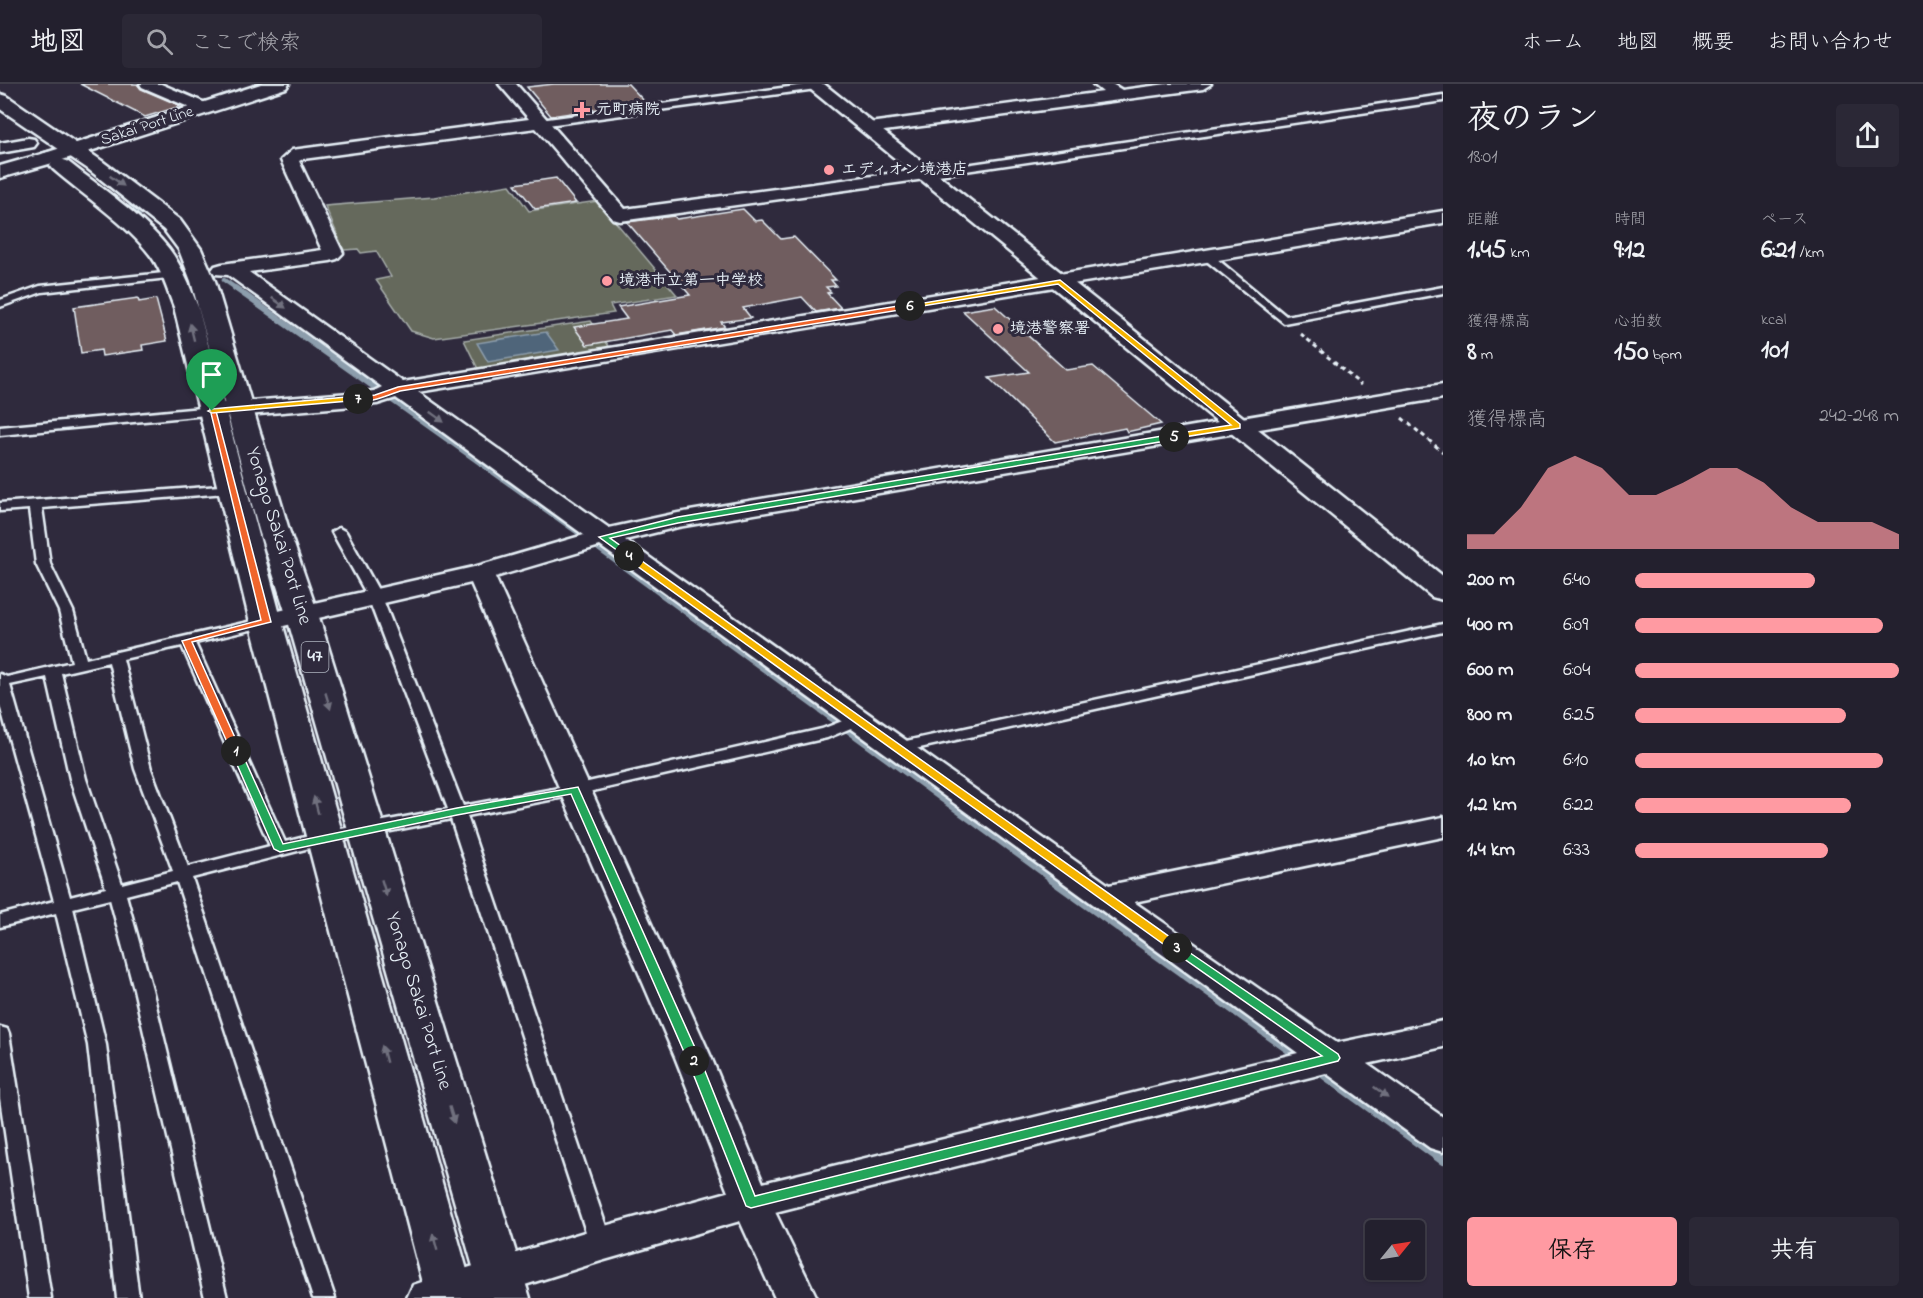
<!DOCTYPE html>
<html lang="ja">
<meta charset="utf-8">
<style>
body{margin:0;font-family:"Indie Flower","Klee One",sans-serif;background:#2b2836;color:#f1f3f6;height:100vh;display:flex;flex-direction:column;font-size:22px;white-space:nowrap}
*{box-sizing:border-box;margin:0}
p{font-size:20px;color:#a3a3aa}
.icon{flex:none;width:33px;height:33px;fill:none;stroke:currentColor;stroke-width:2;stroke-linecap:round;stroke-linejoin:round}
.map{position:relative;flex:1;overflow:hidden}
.sheet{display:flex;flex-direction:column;background:#23202e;width:480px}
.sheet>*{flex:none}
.needle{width:39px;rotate:60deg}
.controls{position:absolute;left:1365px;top:1136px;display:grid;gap:12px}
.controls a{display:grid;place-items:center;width:60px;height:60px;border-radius:6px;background:#23202e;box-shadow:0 2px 4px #0004,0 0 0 2px #403e4a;font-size:30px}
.pin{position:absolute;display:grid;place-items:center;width:51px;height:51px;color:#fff;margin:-62px -26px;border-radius:50% 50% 50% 0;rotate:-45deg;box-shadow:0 0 6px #0007}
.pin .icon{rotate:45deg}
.km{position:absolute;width:30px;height:30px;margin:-15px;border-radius:50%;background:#222;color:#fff;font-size:16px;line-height:30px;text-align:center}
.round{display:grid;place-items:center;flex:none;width:63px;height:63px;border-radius:6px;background:#2b2836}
.head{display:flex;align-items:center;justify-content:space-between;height:102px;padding:0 24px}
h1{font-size:33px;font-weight:700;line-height:45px}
.stats{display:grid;grid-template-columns:repeat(3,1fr);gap:9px;height:102px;padding:6px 24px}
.stats div{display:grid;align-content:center}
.stats b{font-size:26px;font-weight:700}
.stats small{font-size:16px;font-weight:400}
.stats p{font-size:16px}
.chart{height:168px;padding:12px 24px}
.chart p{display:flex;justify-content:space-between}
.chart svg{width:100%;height:108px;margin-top:6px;fill:#ff9aa2;opacity:.7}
.button{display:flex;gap:12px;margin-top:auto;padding:12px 24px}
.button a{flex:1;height:69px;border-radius:6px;background:#ff9aa2;color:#111;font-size:24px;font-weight:700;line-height:69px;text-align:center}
.button a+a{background:#2b2836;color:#f1f3f6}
ul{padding:0 24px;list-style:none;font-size:20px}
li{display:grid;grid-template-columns:96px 72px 1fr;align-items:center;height:45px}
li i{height:15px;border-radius:8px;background:#ff9aa2}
header{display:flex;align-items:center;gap:36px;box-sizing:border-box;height:84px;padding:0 30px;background:#23202e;border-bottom:2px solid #403e4a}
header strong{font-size:28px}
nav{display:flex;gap:33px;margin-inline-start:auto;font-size:21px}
.search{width:420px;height:54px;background:#2b2836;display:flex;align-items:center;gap:15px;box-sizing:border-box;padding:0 21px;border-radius:6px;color:#a3a3aa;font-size:22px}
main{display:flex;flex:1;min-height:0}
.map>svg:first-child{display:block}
.green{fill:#65695b;stroke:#a6adaa;stroke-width:1.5}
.water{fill:#4f657a;stroke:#8c9dac;stroke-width:1.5}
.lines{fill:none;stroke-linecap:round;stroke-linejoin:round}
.stream-far3{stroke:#8c9dac;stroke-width:4.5}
.stream-far2{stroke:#8c9dac;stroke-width:6}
.stream-far1{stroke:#8c9dac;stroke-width:8}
.stream{stroke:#8c9dac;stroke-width:10}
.building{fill:#705d5e;stroke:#e8f1f8;stroke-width:1.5}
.service-casing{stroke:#e8f1f8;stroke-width:5}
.minor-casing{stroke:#e8f1f8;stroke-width:5}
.tertiary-casing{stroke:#e8f1f8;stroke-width:5}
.secondary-casing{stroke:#e8f1f8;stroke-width:5}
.primary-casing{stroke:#e8f1f8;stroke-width:5}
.path{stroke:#e8f1f8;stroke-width:3;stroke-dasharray:4.5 4;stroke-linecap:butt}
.service{fill:#2f2a3d;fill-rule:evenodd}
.minor{fill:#2f2a3d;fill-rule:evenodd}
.tertiary{fill:#2f2a3d;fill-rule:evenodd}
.secondary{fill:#2f2a3d;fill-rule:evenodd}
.primary{fill:#2f2a3d;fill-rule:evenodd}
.oneway{fill:#70707e}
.split-1{fill:#f0652b;stroke:#fff;stroke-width:1.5}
.split-2{fill:#22a559;stroke:#fff;stroke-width:1.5}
.split-3{fill:#22a559;stroke:#fff;stroke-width:1.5}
.split-4{fill:#f5b400;stroke:#fff;stroke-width:1.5}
.split-5{fill:#22a559;stroke:#fff;stroke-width:1.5}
.split-6{fill:#f5b400;stroke:#fff;stroke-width:1.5}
.split-7{fill:#f0652b;stroke:#fff;stroke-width:1.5}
.split-8{fill:#f5b400;stroke:#fff;stroke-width:1.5}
.poi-dot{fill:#ff9aa2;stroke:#2f2a3d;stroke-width:2}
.labels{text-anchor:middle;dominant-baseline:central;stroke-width:6;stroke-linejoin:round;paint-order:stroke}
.far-poi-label{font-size:16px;font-weight:bold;fill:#e8f1f8;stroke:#2f2a3d;text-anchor:start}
.far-street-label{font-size:16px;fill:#e8f1f8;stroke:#2f2a3d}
.shield{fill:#2f2a3d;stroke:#b0b5c0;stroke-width:1.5}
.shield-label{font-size:18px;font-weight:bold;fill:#e8f1f8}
.street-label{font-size:20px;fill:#e8f1f8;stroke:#2f2a3d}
</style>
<header>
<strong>地図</strong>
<div class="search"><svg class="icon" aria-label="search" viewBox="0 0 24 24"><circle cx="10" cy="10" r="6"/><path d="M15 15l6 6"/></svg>ここで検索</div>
<nav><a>ホーム</a><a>地図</a><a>概要</a><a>お問い合わせ</a></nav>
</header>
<main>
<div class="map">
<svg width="1443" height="1214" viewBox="0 0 1443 1214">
<rect width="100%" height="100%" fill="#2f2a3d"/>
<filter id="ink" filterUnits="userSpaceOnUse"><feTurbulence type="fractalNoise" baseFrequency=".0167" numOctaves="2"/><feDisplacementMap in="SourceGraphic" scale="12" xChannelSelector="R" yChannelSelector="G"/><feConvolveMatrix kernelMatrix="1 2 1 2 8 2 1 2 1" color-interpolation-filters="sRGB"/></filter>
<g filter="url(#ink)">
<path class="green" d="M510 101 529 127 598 117 677 211 610 221 614 229 434 254 411 247 376 196 391 193 376 167 361 169 358 165 344 166 325 122 434 113Z
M591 237 611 265 478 285 464 256Z"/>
<path class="water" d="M546 248 559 266 488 278 477 259Z"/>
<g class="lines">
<path class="stream-far3" d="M130 123 139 132
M224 196 237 205"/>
<path class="stream-far2" d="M235 204 602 465"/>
<path class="stream-far1" d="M600 464 1053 795"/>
<path class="stream" d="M1051 794 1303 975
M1317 985 1443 1076"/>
</g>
<path class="building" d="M80 0H137L141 5 181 22 145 33Z
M554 0H628L645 18 551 32 527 3Z
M556 94 576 119 535 125 515 100Z
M743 125 755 137 762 136 781 155 794 153 836 196H831L836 202 826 203 831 208 827 209 841 224 816 228 802 213 743 224 751 234 721 238 725 243 676 251 672 246 587 261 574 243 627 235 618 223 690 211 627 138 674 132 677 135Z
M138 214 139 218 156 215 167 257 142 261 143 266 102 272 101 266 81 269 74 223Z
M995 222 1066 286 1093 282 1161 340 1127 348 1125 344 1055 358 989 294 1029 288 963 227Z"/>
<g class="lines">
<g class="service-casing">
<path id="service" d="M812 0 820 2 816 5 540 42 536 39 540 36Z
M1443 11V17L925 93 920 90 925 87Z
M1203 170H1211L1286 232 1443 203V209L1284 239 1203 174Z
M173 188 178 191 177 193 42 208 0 223V216L40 202Z
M212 323 216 324V330L0 351V343Z
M233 401 239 405 238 408 42 424 50 480 73 527 86 575 266 534 271 535 273 538 271 541 195 559 285 758 325 748 448 725 368 513 332 448 339 444 346 448 382 513 463 722 575 701 822 645 858 631 866 636 863 639 827 654 575 711 467 732 612 1160 608 1166 601 1169 594 1166 590 1160 451 735 325 760 192 794 335 1214H313L177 798 126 811 152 905 227 1214H205L134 905 110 815 73 824 106 961 139 1214H117L88 961 56 829 0 843V831L54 817 0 621V590L7 593 72 578 59 527 36 480 29 425 0 427V419ZM182 562 270 762 188 783 151 685 123 575ZM109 578 135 685 173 787 122 800 86 695 61 589ZM47 593 70 695 106 804 70 813 10 601Z
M1443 540V548L897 669 889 664 897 659Z
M0 943 7 945 9 950 51 1214H29L0 1014Z"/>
</g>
<g class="minor-casing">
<path id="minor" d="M140 0H161L210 21 212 24 204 29 198 27 142 3Z
M499 0H516L625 125 925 85 931 86 934 90 931 94 925 95 620 137 613 135 536 44 303 75 299 77 343 169 337 175 330 177 249 188 403 298 1443 127V139L418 308 609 444 678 429 1443 300V314L678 443 625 456 1109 801 1443 733V753L1134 818 1337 959 1443 937V963L1367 980 1443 1033V1068L1430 1064 1326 989 775 1128 817 1214H775L740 1137 601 1177 484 1214H407L413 1201 428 1196 601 1143 728 1108 675 973 471 499 266 546 256 544 252 538 256 532 474 483 584 451 396 314 377 320 212 334 204 332 201 327 204 322 212 320 374 307 382 303 228 191 215 190 212 186 215 182 222 180 322 166 281 76 292 66 529 35ZM600 462 1298 969 763 1099 711 973 495 493Z
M1093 0H1112L1122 6 1167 0H1211L1203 5 869 49 861 44 869 39 1103 8Z
M28 54 34 55 37 59 34 63 0 69V59Z"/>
</g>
<g class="tertiary-casing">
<path id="tertiary" d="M804 0H824L1443 492V516L1432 513Z
M49 68 56 70 59 74 56 78 0 94V82Z"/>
</g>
<g class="secondary-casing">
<path id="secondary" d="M261 0H289L286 4 56 78H42L39 74 42 70Z"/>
</g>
<g class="primary-casing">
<path id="primary" d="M0 10 7 12 102 77 180 136 201 165 215 197 289 446 318 530 530 1214H482L286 530 259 446 191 197 179 166 164 146 88 85 0 25Z
M60 75 67 77C101 104 142 131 169 165 182 182 190 203 198 223L282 538 475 1214H427L250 538 174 223C167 206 162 187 151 172 128 141 83 111 53 85L50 81 53 77Z"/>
</g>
<path class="path" d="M1301 250 1361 301
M1402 334 1443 368"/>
<use href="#service" class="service"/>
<use href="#minor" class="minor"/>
<use href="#tertiary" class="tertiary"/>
<use href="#secondary" class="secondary"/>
<use href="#primary" class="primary"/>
</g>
<defs><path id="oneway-solid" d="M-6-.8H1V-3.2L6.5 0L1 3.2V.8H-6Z" transform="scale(1.5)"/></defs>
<g class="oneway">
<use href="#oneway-solid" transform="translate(117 97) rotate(36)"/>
<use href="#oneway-solid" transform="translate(279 219) rotate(36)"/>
<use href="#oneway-solid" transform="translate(192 248) rotate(-104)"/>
<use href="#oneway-solid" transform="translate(437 333) rotate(36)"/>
<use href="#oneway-solid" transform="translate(328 617) rotate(73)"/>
<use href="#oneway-solid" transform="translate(316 721) rotate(-105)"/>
<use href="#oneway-solid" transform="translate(384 804) rotate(73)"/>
<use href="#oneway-solid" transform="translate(384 970) rotate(-105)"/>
<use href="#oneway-solid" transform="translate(1381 1008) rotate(36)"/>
<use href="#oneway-solid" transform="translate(452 1031) rotate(73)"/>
<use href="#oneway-solid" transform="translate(435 1158) rotate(-105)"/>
</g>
</g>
<path class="split-1" d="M210 325 216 327 271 538 192 558 241 667 236 670 231 667 182 557 261 536Z"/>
<path class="split-2" d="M236 664 241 667 283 760 457 724 578 703 701 977 699 980 694 982 688 977 571 710 457 731 280 768 274 765 231 667Z"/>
<path class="split-3" d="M1177 860 1338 970 1340 974 1338 977 751 1124 746 1122 688 977 690 974 694 972 701 977 755 1112 1322 972 1173 867V861Z"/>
<path class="split-4" d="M626 470H632L1181 861V867H1173L626 474Z"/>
<path class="split-5" d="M1174 350 1177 351V355L678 439 610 454 632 470V474L629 475 599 453 678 433Z"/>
<path class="split-6" d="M1060 196 1240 340V344L1171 355V351L1174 350 1231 341 1058 200 910 224 906 222Z"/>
<path class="split-7" d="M910 220 912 224 400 307C386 312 367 321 354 315L375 311 398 303Z"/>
<path class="split-8" d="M358 312 360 313V316L212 329 208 327 212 325Z"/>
<g class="poi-dot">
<path d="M579 17h6v6h6v6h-6v6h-6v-6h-6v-6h6z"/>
<circle cx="829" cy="86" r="6"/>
<circle cx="607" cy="197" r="6"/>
<circle cx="998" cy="245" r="6"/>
</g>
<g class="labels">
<g class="far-poi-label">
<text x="596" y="26">元町病院</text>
<text x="841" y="86">エディオン境港店</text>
<text x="619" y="197">境港市立第一中学校</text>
<text x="1010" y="245">境港警察署</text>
</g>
<g class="far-street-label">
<text transform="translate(147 42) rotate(-18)">Sakai Port Line</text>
</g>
<rect class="shield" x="301.5" y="558" width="27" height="30" rx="4.5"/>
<g class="shield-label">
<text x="315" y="573">47</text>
</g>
<g class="street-label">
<text transform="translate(278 452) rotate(73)">Yonago Sakai Port Line</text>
<text transform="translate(418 917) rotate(73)">Yonago Sakai Port Line</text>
</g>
</g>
</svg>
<div class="controls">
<a><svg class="needle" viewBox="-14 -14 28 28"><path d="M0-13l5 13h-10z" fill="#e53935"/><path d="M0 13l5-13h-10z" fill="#a3a3aa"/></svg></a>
</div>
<div class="pin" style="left:212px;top:327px;background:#1e9e55"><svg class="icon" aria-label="arrive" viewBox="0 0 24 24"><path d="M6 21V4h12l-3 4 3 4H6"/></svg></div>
<b class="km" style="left:236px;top:667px">1</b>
<b class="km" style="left:694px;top:977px">2</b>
<b class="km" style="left:1177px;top:864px">3</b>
<b class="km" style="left:629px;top:472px">4</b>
<b class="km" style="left:1174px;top:353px">5</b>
<b class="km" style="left:910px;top:222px">6</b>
<b class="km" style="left:358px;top:315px">7</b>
</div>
<section class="sheet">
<div class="head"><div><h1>夜のラン</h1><p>18:01</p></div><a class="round"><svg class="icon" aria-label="share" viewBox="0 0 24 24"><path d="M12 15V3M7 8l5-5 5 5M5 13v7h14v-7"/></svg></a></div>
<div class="stats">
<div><p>距離</p><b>1.45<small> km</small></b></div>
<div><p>時間</p><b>9:12</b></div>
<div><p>ペース</p><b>6:21<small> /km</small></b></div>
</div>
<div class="stats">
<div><p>獲得標高</p><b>8<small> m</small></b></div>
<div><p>心拍数</p><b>150<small> bpm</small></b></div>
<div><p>kcal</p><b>101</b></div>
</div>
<div class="chart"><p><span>獲得標高</span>242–248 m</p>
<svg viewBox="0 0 160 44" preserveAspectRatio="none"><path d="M0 44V38L10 38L20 27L30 11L40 6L50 11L60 22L70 22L80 17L90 11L100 11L110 17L120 27L130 33L140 33L150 33L160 38V44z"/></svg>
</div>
<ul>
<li><b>200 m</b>6:40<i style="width:68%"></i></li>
<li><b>400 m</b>6:09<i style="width:94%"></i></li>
<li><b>600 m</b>6:04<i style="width:100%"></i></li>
<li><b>800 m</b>6:25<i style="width:80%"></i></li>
<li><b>1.0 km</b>6:10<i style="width:94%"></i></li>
<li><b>1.2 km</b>6:22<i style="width:82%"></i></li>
<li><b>1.4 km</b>6:33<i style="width:73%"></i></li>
</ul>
<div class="button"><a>保存</a><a>共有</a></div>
</section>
</main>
